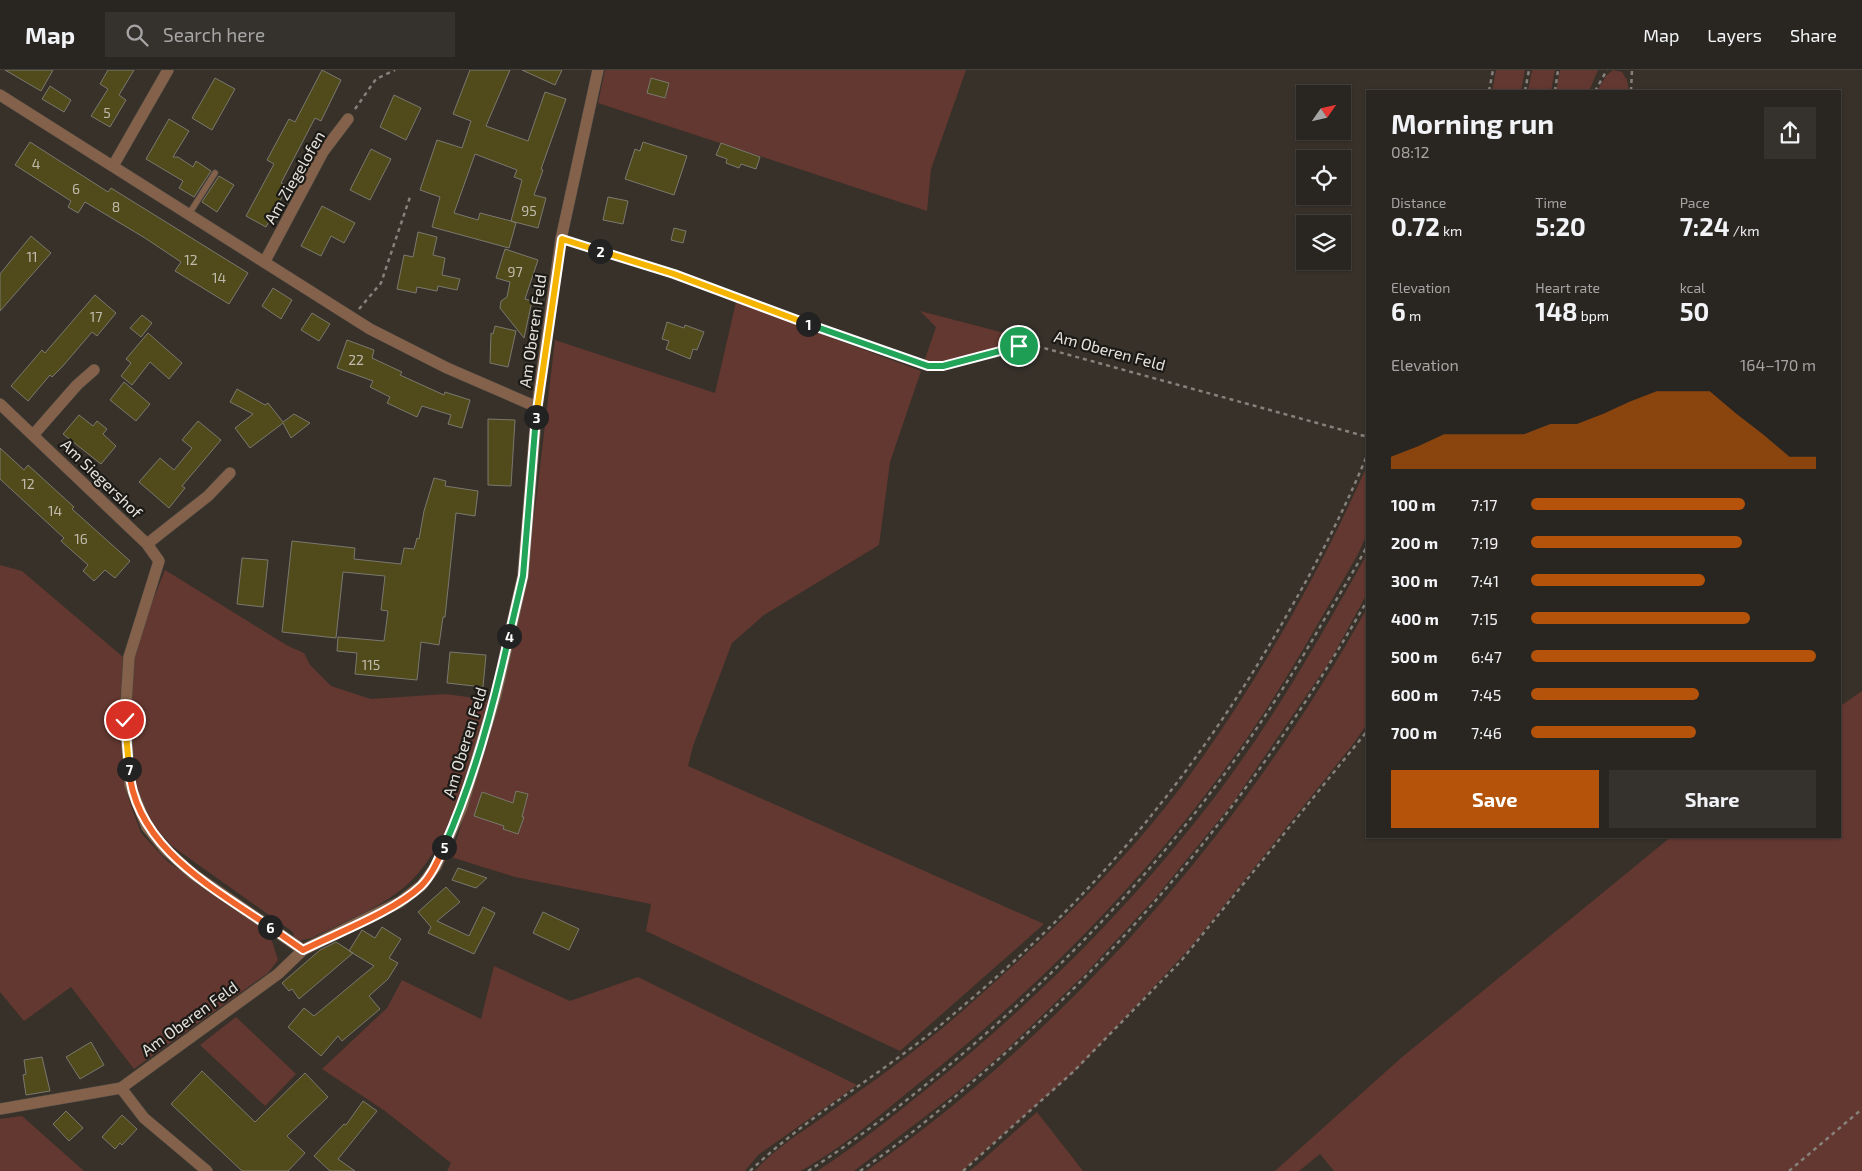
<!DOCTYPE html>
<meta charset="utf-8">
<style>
body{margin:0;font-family:"Exo 2",sans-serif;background:#35312d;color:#f1f3f6;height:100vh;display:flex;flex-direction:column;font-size:19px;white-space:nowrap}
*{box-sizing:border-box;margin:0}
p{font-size:16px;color:#a5a5a5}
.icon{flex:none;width:28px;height:28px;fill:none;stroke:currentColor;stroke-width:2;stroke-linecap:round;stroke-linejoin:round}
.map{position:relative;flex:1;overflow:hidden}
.side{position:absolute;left:1366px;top:20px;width:475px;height:748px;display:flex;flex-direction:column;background:#292520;border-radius:0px;box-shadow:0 1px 4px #0004,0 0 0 1px #45423e}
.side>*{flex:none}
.needle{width:32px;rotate:56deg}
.fabs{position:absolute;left:1296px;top:15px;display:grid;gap:10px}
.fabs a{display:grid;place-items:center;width:55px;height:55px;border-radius:0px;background:#292520;box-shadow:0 1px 4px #0004,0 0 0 1px #45423e;font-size:25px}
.pin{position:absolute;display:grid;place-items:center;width:42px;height:42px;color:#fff;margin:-21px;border:2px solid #fff;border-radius:50%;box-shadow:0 1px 5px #0007}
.km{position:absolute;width:25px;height:25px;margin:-12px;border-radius:50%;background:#222;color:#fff;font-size:14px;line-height:25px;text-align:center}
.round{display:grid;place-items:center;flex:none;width:52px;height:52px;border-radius:0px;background:#35312d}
.summary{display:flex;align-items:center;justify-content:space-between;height:85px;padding:0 25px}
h1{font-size:28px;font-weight:700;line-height:38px}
.stats{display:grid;grid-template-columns:repeat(3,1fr);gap:8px;height:85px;padding:5px 25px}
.stats div{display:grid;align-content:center}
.stats b{font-size:25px;font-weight:700}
.stats small{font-size:14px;font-weight:400}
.stats p{font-size:14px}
.chart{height:140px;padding:10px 25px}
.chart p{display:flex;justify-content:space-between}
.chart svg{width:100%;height:90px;margin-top:5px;fill:#b45309;opacity:.7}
.cta{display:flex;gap:10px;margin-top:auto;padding:10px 25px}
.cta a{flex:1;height:58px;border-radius:0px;background:#b45309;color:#fff;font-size:20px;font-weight:700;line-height:58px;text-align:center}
.cta a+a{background:#35312d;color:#f1f3f6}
ul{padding:0 25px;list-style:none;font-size:16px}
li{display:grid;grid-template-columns:80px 60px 1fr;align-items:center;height:38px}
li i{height:12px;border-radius:6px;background:#b45309}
header{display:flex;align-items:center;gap:30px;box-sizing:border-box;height:70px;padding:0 25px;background:#292520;border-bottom:1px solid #45423e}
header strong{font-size:24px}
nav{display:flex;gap:28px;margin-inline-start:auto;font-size:18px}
.search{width:350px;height:45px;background:#35312d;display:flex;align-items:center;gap:12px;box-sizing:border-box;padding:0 18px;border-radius:0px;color:#a5a5a5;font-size:19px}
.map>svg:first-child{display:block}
.green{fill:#633830}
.building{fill:#514a1b;stroke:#7a786e;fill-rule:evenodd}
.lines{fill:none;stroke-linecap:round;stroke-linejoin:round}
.lane-casing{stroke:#534d46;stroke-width:7}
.street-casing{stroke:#534d46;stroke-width:12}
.path{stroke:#86817b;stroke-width:2.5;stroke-dasharray:4 4;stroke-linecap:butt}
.lane{stroke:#83614a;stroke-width:5.5}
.street{stroke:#83614a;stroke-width:11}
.split-1-casing{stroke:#fff;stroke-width:10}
.split-2-casing{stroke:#fff;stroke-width:10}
.split-3-casing{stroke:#fff;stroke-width:10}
.split-4-casing{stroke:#fff;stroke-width:10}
.split-5-casing{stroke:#fff;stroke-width:10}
.split-6-casing{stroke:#fff;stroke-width:10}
.split-7-casing{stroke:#fff;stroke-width:10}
.split-8-casing{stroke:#fff;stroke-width:10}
.split-1{stroke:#22a559;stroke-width:6}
.split-2{stroke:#f5b400;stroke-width:6}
.split-3{stroke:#f5b400;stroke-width:6}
.split-4{stroke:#22a559;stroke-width:6}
.split-5{stroke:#22a559;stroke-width:6}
.split-6{stroke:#f0652b;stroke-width:6}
.split-7{stroke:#f0652b;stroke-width:6}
.split-8{stroke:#f5b400;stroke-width:6}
.labels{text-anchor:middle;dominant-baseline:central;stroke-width:4.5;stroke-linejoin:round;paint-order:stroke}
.number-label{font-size:14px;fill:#c0bbac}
.street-label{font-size:16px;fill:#e5e1dc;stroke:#1c1a16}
</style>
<header>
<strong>Map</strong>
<div class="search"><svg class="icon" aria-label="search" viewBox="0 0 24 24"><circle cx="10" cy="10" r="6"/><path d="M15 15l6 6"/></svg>Search here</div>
<nav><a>Map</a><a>Layers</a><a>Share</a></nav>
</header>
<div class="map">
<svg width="1862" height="1101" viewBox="0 0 1862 1101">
<rect width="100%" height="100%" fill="#37312a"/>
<path class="green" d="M605 0H966L931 99 927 141 598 33Z
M1496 0H1525L1521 21H1492Z
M1532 0H1555L1551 21H1528Z
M1560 0H1598L1589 21H1556Z
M1613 0 1622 2 1627 10 1629 21H1597L1606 6Z
M736 232 921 301 890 392 879 475 764 545 732 573 693 676 688 696 1044 854 900 981 646 861 651 834 515 807 451 787 502 626 527 507 555 270 715 323Z
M920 241 1043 273 1010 274 940 294 924 292 936 257Z
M1367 396V464L1358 484C1320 550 1284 616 1240 678 1150 805 1040 917 918 1014 886 1040 854 1068 819 1090 813 1093 806 1099 800 1101 787 1101 769 1101 755 1101 776 1077 804 1061 830 1042 874 1011 918 980 959 944 1039 874 1120 799 1184 713 1256 615 1318 506 1367 396Z
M1367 484V524L1330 591 1232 734 1156 827 1086 903 1003 983 957 1022 854 1101H817C856 1076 892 1047 928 1018 1041 927 1145 823 1231 705 1282 635 1325 559 1367 484Z
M0 495 22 501 123 587 119 650 124 716 141 763 168 792 260 855 272 871 278 890 268 903 134 999 71 917 24 951 0 922Z
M165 500 288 576 304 583 310 595 331 616 371 629 446 624 489 630C471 689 456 766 411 811 384 837 345 851 312 868L299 871 294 869 293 862 172 776 151 753 135 714 131 648 134 587 140 562Z
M1367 538V654L1354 673 1189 879 1079 997 962 1101H866C1071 958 1246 756 1367 538Z
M1862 621V1101H1334L1320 1084 1299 1101H1275L1401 988 1672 766H1840V634L1842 635Z
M494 896 570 931 638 907 857 1015 758 1085 745 1101H447L451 1093 385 1041 322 999 387 938 402 910 481 949Z
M236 947 296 1004 265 1036 200 975Z
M1037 1042 1083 1101H969L977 1095Z
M22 1046 84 1101H0V1049Z"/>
<path class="building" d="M5 0H53L41 21Z
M108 0H134L119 25 126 30 110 57 91 46 108 19 100 14Z
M322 0 341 10 321 51 315 48 281 113 288 116 266 157 246 146 274 94 267 90 289 49 295 52Z
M470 0H510L486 56 528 71 545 22 566 29 541 99 543 100 534 125 546 128 538 158 511 151 516 153 509 178 432 157 440 127 420 120 437 70 462 78 471 51 453 44ZM475 84 517 100 514 107 522 110 511 151 480 143 478 150 454 143Z
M522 0H562L555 15Z
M215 8 235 19 212 60 192 48Z
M651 8 669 13 665 28 647 23Z
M50 16 71 30 64 42 42 29Z
M394 25 421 38 406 70 380 57Z
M169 49 189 61 173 87H178L193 97 196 91 211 101 194 127 179 118 183 111 146 89Z
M30 72 108 122 111 118 248 203 229 234 175 201 181 192 145 168 85 132 78 143 68 137 71 131 15 95Z
M643 72 687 86 674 125 625 109 635 79 640 81Z
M721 73 760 87 756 99 741 94 739 98 726 93 727 89 716 85Z
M371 79 391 89 370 130 350 120Z
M219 106 234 115 217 142 202 132Z
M608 127 628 131 623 154 603 150Z
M322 136 355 153 344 173 331 166 321 186 301 176Z
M674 158 686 161 683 173 671 170Z
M418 162 437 167 433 185 445 188 442 205 460 209 457 220 438 216 437 221 417 217 416 223 397 219 404 185 413 187Z
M31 166 51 183 0 241V204Z
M505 179 538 190 525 229 532 231 524 268 500 238 501 231 507 227 510 212 496 208Z
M273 218 292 230 281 249 262 236Z
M95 225 116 243 97 266 92 262 62 297 52 307 50 305 28 331 11 316 42 280 45 283Z
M312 243 330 254 319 271 301 260Z
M142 245 152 253 141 267 130 258Z
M667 252 684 258 685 255 704 262 697 280 693 279 690 289 666 279 669 271 662 269Z
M495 256 516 261 508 297 490 293 491 263 493 264Z
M148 263 182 293 169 309 150 292 132 315 121 306 131 293 126 289Z
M347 270 374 280 372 288 402 302 400 305 444 325 445 322 470 330 462 358 448 354 451 345 422 336 417 347 387 333 390 327 370 317 373 311 337 298Z
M124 312 150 334 136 351 110 330Z
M237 319 265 335 268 333 283 352 294 344 310 353 291 368 283 353 250 378 235 358 253 344 230 332Z
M79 345 93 356 97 351 107 359 103 364 116 376 101 394 63 364Z
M488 349 515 350 511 416 488 415Z
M198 351 221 370 182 416 185 418 169 438 139 412 160 388 174 400 192 378 182 370Z
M0 378 24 400 28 395 74 437 72 439 130 491 115 508 105 500 94 511 83 501 88 495 61 471 64 468 0 409Z
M434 408 446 411 445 416 478 421 475 446 456 443 445 547H443L439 575 421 572 417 610 355 604 357 583 337 581 338 567 384 571 388 541 381 540 385 506 343 502 336 568 282 562 292 471 355 478 354 489 401 494 404 478 414 479 417 468 419 469 424 441Z
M242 488 268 490 263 537 237 534Z
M450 582 486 585 483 617 447 613Z
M516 721 528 724 522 747H524L518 764 503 759 504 756 474 746 482 722 513 733Z
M458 798 487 808 476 818 452 810Z
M446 817 460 832 437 851 469 866 483 837 495 843 474 884 428 863 431 857 418 842Z
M543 842 579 859 569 880 533 863Z
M382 857 401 869 389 888 398 893 388 909 369 926 380 939 342 971 338 966 321 986 288 957 304 938 314 946 374 896 349 881 362 860 375 868Z
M336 872 353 883 299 929 292 919 289 921 282 913 320 880Z
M91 972 104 995 80 1009 66 987Z
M42 987 50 1021 26 1025 23 1005 26 1004 24 990Z
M202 1001 255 1052 305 1003 328 1027 287 1066 305 1083 288 1101H242L171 1034Z
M363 1031 377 1041 338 1089 355 1101H330L314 1086 344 1054 346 1055Z
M66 1041 83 1058 69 1071 53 1054Z
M122 1045 137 1059 122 1075 120 1073 115 1079 102 1067Z"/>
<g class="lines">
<g class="lane-casing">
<path id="lane" d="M189 144 215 103"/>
</g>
<g class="street-casing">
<path id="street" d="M0 25 370 259 447 298 537 337
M113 96 168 0
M265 191 323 82 348 49
M0 334 147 474 159 491 129 587 125 650 130 715 147 757 166 780 193 804 303 880
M34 364 77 315 94 300
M147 474 208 426 230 403
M121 1018 144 1048 207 1101
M0 1039 121 1018 278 904 303 880 400 832 422 815 436 796 462 737 496 625 523 506 537 337 561 169 598 0"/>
</g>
<path class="path" d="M1489 21 1493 0
M1525 21 1529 0
M1555 21 1558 0
M1595 21 1607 0
M1631 21 1632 0
M355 39 376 9 395 0
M572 172 674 204 914 293C955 302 992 278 1033 275L1368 367
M359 239 381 213 411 124
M750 1101C813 1041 891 999 956 942 989 914 1022 885 1053 854 1146 763 1224 656 1288 543 1318 491 1345 439 1368 383
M808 1101C867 1063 921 1020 974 974 1115 851 1228 718 1321 555 1337 528 1354 502 1368 474
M860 1101C901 1073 940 1040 978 1007 1136 872 1265 710 1368 529
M963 1101 1073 1002 1181 891 1368 660
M1789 1101 1862 1039"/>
<use href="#lane" class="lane"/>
<use href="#street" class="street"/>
</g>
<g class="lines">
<g class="split-1-casing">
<path id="split-1" d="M808 254 928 296H943L1019 276"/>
</g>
<g class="split-2-casing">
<path id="split-2" d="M600 181 674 204 808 254"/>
</g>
<g class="split-3-casing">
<path id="split-3" d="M536 347 562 169 600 181"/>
</g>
<g class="split-4-casing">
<path id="split-4" d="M509 566 523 506 536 347"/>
</g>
<g class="split-5-casing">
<path id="split-5" d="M444 777C474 709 493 638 509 566"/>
</g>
<g class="split-6-casing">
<path id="split-6" d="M270 857 303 880C337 863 395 841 421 816 432 805 438 790 444 777"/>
</g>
<g class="split-7-casing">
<path id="split-7" d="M129 699C135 777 212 817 270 857"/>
</g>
<g class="split-8-casing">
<path id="split-8" d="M125 650 129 699"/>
</g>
<use href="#split-1" class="split-1"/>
<use href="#split-2" class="split-2"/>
<use href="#split-3" class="split-3"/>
<use href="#split-4" class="split-4"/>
<use href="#split-5" class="split-5"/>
<use href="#split-6" class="split-6"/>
<use href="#split-7" class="split-7"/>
<use href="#split-8" class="split-8"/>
</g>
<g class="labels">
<g class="number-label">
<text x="107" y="42">5</text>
<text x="36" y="93">4</text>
<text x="76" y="118">6</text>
<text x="116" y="136">8</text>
<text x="529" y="140">95</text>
<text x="32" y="186">11</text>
<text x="191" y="189">12</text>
<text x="515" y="201">97</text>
<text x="219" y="207">14</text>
<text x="96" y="246">17</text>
<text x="356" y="289">22</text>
<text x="28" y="413">12</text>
<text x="55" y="440">14</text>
<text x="81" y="468">16</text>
<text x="371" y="594">115</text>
</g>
<g class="street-label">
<text transform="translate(294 107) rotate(-60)">Am Ziegelofen</text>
<text transform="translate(532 261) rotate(-82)">Am Oberen Feld</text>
<text transform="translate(1110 280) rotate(15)">Am Oberen Feld</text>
<text transform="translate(102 408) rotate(44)">Am Siegershof</text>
<text transform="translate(464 672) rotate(-73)">Am Oberen Feld</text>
<text transform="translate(189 948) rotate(-36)">Am Oberen Feld</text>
</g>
</g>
</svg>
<div class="fabs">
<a><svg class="needle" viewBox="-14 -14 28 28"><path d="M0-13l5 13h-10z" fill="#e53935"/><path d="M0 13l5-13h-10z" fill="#a5a5a5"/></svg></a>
<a><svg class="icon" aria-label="locate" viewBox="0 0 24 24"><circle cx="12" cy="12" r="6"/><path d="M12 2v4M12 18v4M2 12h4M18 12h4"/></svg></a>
<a><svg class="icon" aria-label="layers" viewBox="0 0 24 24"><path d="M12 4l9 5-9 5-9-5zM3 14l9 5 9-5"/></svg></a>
</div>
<div class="pin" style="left:1019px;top:276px;background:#1e9e55"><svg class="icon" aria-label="arrive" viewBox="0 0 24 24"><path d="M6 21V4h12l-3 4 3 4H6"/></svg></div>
<div class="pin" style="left:125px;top:650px;background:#d93025"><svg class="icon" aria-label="check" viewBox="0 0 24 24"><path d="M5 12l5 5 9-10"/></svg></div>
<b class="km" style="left:808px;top:254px">1</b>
<b class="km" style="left:600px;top:181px">2</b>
<b class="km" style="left:536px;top:347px">3</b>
<b class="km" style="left:509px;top:566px">4</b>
<b class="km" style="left:444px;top:777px">5</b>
<b class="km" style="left:270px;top:857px">6</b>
<b class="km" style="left:129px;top:699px">7</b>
<section class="side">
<div class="summary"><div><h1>Morning run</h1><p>08:12</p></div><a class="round"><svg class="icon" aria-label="share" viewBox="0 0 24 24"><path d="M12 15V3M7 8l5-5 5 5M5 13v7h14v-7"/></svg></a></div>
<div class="stats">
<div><p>Distance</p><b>0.72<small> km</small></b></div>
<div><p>Time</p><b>5:20</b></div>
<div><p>Pace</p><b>7:24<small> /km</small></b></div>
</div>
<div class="stats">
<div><p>Elevation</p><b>6<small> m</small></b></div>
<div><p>Heart rate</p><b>148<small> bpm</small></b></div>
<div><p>kcal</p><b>50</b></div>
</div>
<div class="chart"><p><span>Elevation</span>164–170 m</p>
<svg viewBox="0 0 160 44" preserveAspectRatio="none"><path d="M0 44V38L10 33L20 27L30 27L40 27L50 27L60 22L70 22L80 17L90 11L100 6L110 6L120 6L130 17L140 27L150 38L160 38V44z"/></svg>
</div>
<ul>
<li><b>100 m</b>7:17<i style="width:75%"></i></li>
<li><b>200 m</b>7:19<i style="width:74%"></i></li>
<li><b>300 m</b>7:41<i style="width:61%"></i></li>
<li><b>400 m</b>7:15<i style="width:77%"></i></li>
<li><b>500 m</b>6:47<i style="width:100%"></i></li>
<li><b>600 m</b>7:45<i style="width:59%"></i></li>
<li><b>700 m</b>7:46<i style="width:58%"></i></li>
</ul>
<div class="cta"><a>Save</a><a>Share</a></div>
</section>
</div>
